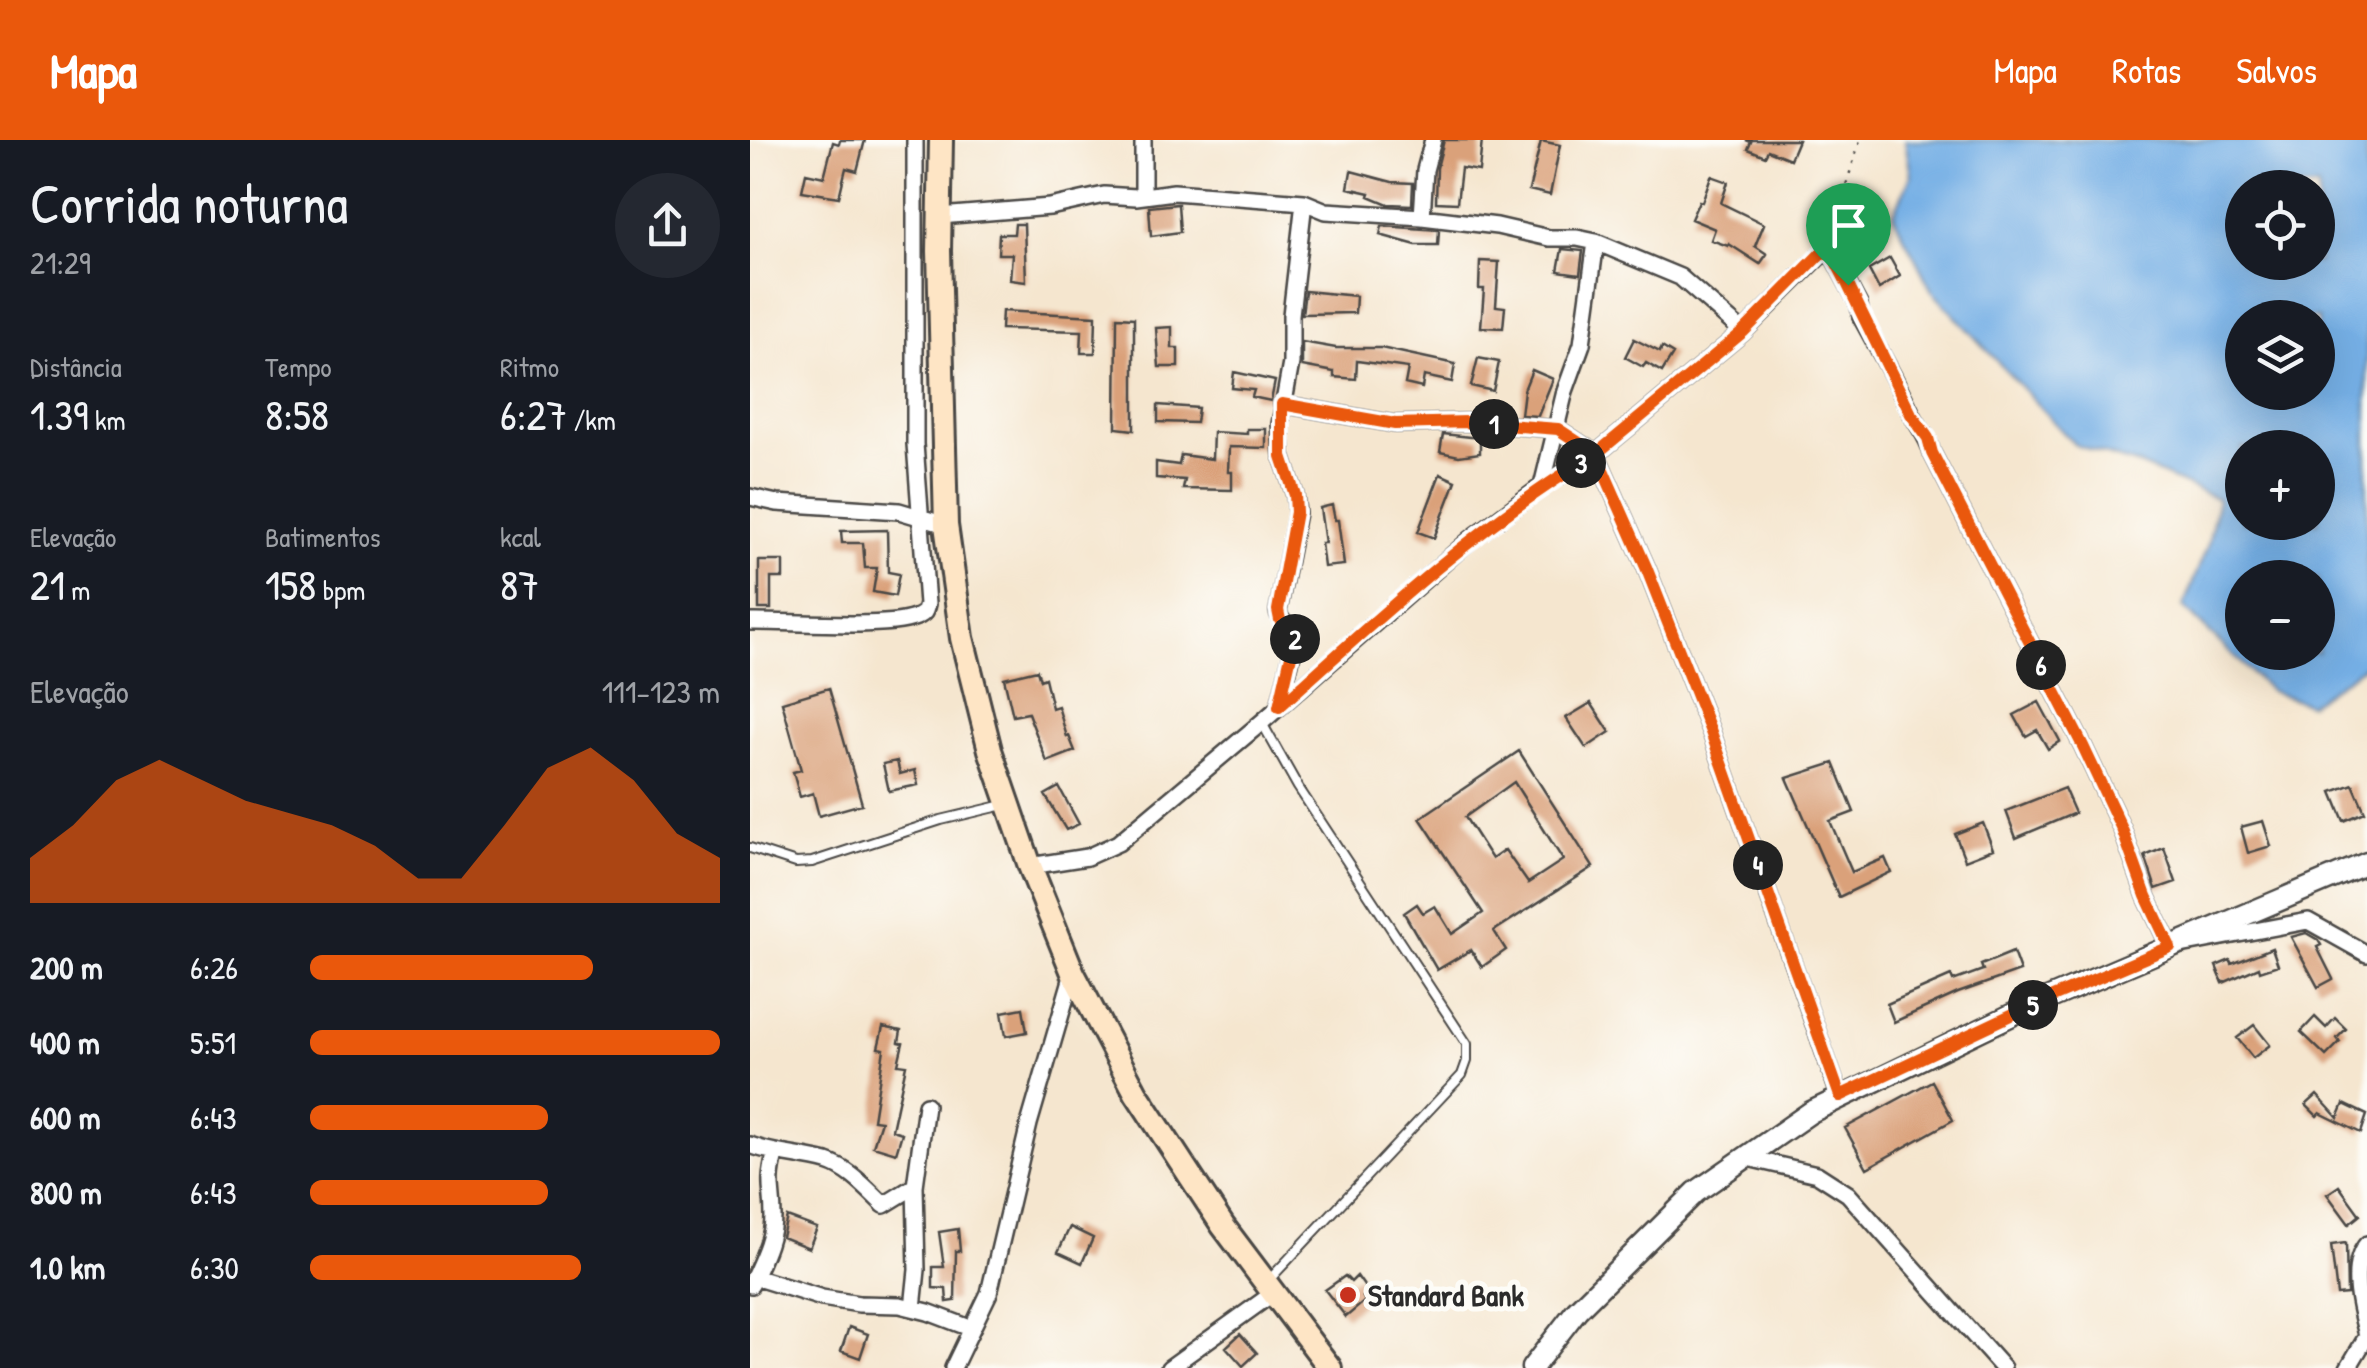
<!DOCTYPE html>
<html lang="pt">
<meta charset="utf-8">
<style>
body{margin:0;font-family:"Patrick Hand",sans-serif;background:#242831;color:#f1f3f6;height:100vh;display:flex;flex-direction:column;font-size:38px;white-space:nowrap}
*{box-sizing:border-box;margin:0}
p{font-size:32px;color:#9ea1a6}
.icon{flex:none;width:55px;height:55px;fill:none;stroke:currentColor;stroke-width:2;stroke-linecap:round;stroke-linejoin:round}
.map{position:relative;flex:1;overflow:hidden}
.sheet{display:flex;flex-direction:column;background:#171b24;width:750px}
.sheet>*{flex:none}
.fabs{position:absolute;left:1475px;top:30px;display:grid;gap:20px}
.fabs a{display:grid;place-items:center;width:110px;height:110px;border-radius:50%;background:#171b24;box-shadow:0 10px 40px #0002;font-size:50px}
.pin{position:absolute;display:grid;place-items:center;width:85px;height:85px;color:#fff;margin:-102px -42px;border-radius:50% 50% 50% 0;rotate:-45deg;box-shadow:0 0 10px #0007}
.pin .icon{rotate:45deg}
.km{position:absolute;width:50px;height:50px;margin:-25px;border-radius:50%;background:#222;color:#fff;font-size:28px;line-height:50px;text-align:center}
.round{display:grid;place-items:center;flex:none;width:105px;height:105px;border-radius:52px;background:#242831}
.overview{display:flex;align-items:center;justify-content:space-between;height:170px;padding:0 30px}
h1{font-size:55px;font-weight:600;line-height:75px}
.stats{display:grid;grid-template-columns:repeat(3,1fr);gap:15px;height:170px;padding:10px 30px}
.stats div{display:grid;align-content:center}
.stats b{font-size:42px;font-weight:600}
.stats small{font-size:28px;font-weight:400}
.stats p{font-size:28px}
.chart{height:280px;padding:20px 30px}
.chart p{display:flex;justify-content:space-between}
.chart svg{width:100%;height:180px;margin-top:10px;fill:#ea580c;opacity:.7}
ul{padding:0 30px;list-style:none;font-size:32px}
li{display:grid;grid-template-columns:160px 120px 1fr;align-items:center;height:75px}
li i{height:25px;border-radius:12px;background:#ea580c}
header{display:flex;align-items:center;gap:60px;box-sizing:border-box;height:140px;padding:0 50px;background:#ea580c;color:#fff}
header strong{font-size:48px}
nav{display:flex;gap:55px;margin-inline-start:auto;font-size:35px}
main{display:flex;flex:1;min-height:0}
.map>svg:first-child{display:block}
.water{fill:#74afe5;stroke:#506d88;stroke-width:2.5;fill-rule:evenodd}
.building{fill:#daa17a;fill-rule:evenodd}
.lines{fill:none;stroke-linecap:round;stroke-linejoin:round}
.service-casing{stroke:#494744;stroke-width:12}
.minor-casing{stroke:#494744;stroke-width:20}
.tertiary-casing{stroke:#494744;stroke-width:25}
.secondary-casing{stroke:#494744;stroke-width:28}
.path{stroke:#494744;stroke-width:2.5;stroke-dasharray:2.5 8;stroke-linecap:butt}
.service{stroke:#fff;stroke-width:8}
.minor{stroke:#fff;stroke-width:15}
.tertiary{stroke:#fff;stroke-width:20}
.secondary{stroke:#fee5c5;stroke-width:22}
.route-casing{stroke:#fff;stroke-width:20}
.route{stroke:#ea580c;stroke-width:12}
.poi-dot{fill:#c8321e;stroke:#fdfcf7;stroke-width:4}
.labels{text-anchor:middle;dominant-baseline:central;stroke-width:10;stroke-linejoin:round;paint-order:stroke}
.poi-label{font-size:30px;font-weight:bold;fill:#2b2b2b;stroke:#fdfcf7;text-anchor:start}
</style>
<header>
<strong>Mapa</strong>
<nav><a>Mapa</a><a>Rotas</a><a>Salvos</a></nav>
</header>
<main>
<section class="sheet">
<div class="overview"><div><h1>Corrida noturna</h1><p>21:29</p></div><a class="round"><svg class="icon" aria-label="share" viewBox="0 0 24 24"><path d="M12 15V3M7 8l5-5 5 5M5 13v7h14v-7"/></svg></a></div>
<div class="stats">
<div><p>Distância</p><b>1.39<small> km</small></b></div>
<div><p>Tempo</p><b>8:58</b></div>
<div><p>Ritmo</p><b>6:27<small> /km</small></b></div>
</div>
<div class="stats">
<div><p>Elevação</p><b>21<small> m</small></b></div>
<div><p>Batimentos</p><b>158<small> bpm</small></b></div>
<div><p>kcal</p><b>87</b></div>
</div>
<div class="chart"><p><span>Elevação</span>111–123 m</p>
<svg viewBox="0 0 160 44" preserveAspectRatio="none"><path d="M0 44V33L10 25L20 14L30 9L40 14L50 19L60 22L70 25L80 30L90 38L100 38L110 25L120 11L130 6L140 14L150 27L160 33V44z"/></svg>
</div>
<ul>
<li><b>200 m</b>6:26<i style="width:69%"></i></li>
<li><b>400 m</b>5:51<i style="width:100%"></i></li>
<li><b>600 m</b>6:43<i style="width:58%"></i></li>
<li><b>800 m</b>6:43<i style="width:58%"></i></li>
<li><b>1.0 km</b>6:30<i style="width:66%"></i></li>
</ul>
</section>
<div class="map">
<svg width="1617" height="1228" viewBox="0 0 1617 1228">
<rect width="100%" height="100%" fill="#fdfcf7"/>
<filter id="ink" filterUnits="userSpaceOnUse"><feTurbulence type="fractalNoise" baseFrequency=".01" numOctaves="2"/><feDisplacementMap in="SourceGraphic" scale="20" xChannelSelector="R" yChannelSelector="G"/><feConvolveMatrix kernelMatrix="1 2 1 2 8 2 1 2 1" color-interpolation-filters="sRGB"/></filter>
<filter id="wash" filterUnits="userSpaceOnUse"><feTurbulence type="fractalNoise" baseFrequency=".0048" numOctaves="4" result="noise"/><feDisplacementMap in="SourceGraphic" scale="40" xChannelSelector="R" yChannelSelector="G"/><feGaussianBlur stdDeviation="2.25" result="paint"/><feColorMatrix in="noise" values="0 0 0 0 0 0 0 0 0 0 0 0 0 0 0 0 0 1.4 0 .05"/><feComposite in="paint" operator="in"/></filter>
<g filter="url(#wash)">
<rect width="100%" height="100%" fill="#f5e6cf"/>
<path class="water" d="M1155 0H1617V524L1559 564 1520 551 1433 467 1458 405 1468 359 1392 326 1325 305 1182 151 1143 75 1161 36ZM1492 48H1568V122H1492ZM1492 178H1568V252H1492ZM1492 308H1568V382H1492ZM1492 438H1568V512H1492Z"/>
<g id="blocks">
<path class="building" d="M90 0H115L107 31 96 28 89 57 52 51 56 33 74 37 83 2 89 4Z
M694 0H732L729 31 711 28 707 63 686 62 687 28Z
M996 0H1048L1040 19 1018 10 1015 16 998 9 1001 2Z
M791 1 810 5 800 55 779 50Z
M601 31 642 42 663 43 662 65 638 64 619 56 620 53 598 48Z
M961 36 978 42 971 63 1014 84 1005 106 1017 114 1010 124 979 104 978 106 961 100 965 89 941 79 949 61 952 62Z
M428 64 430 92 401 96 399 67Z
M265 84H274L276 142 260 140 262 114H248L249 94H264Z
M632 86 689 90 688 105H666L630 95Z
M812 109 833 111 830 134 808 131Z
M1140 118 1150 136 1129 149 1119 130Z
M730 121 749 122 746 166 755 167 753 188 731 187 734 149H729Z
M555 151 606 156 605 173 552 174Z
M252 171 346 176 345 213H331L332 191 251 189Z
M367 177 384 178V290L366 288Z
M422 187V208H428V227H409L406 188Z
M884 199 910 212 912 207 923 214 912 232 896 223 893 227 875 217Z
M552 202 586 208H631L705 224 702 242 674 236 672 248 655 244 658 228 607 221 606 239 584 237V232L552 226Z
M728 218 749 222 743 251 721 246Z
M782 230 803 239 788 276 771 275 774 250Z
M484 232 525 241 521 261 502 257 504 250 482 248Z
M408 265 448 268 446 283 408 282Z
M497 289H516V308L479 307 478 332H482V350L433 349 435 340 406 338V322L429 325 431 315 462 319 463 292 497 294Z
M693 294 730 298V313L709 316 690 312Z
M690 334 706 341 684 398 668 392Z
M582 365 585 380H588L594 425 574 427 571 403H575L570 368Z
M137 390 138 432 149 434 145 456 123 452 127 428H115L113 403H92L91 391Z
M9 421H33V438H21V469H9Z
M287 530 290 540 295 538 302 568 308 566 317 597 319 596 325 611 297 622 278 573 263 576 254 538Z
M79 548 112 664 69 676 63 653 50 657 43 632 51 630 32 562Z
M1289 562 1310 601 1298 609 1287 590 1276 596 1264 575Z
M841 563 860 592 836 608 816 578Z
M769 611 843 727 744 791 756 810 732 827 721 810 687 830 654 773 667 764 673 773 685 766 702 794 733 773 670 678ZM764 642 813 720 778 743 755 710 742 719 715 677Z
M147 621 150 634 165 630 168 645 139 651 133 624Z
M1084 623 1104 672 1080 681 1102 732 1135 718 1141 732 1089 757 1037 638Z
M1603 644 1615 672 1594 681 1582 652Z
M309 647 329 684 316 690 295 655Z
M1314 648 1325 673 1266 698 1256 671Z
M1513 681 1521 706 1498 713 1491 687Z
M1233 683 1243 709 1215 720 1205 694Z
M1414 708 1426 742 1406 749 1395 716Z
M1556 793 1568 800 1571 805 1567 807 1583 839 1568 847 1541 797Z
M1522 808 1528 825 1510 831 1509 827 1473 843 1466 826 1480 820 1482 824Z
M1263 812 1270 831 1208 853 1144 882 1137 864 1201 836 1203 841 1233 830 1231 825Z
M273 868 277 892 256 896 252 872Z
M1565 877 1576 888 1585 878 1596 889 1587 898 1590 902 1576 916 1551 892Z
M1504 885 1520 905 1503 918 1487 898Z
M133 887 151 891 149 902 153 903 148 924 156 925 142 990 152 993 146 1013 123 1006 131 981 123 980 134 909 128 908Z
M1182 941 1203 980 1117 1028 1095 988Z
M1567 955 1588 978 1594 964 1617 975 1611 993 1570 973 1567 976 1556 965Z
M1589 1046 1610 1075 1599 1084 1577 1054Z
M37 1077 67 1088 59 1108 32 1097Z
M320 1087 343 1098 332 1123 308 1112Z
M208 1089 210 1111H206L205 1161 197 1162 196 1149 183 1148V1127H194L189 1092Z
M1596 1103 1597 1154 1587 1155 1581 1105Z
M595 1136 601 1142 607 1136 619 1153 613 1157 615 1161 596 1177 575 1150Z
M99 1187 118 1194 110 1218 91 1211Z
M490 1194 507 1213 493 1226 476 1207Z"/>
</g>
</g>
<g filter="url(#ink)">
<use href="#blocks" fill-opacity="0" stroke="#494744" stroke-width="2.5"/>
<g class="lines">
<g class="service-casing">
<path id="service" d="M512 583 548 647 717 904V921L712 935 518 1141
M0 708 46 723 62 722 191 680 254 665"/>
</g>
<g class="minor-casing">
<path id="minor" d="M393 0V56
M190 76 300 67 354 55 386 57 424 52 554 62 576 71 672 77 747 86 799 98H827L846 102 930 137 993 192
M672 77 675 30 683 0
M532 264 645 284 717 282 808 289 846 314 896 427 961 592 1090 957
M792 346 815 251 832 204 846 102
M0 357 27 363 149 371 196 385
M0 482C36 481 143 490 169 476 176 472 175 471 177 464L165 304V0
M529 567 545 502C544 490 530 484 528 471L547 373 545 355 532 316 530 284 541 223V175L554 62
M280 726 337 717 368 703 512 582 721 399 792 346 846 314 993 192 1076 110 1082 114 1109 165 1111 177C1128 208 1145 238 1160 270 1167 286 1178 296 1182 313L1333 606 1372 689 1396 756 1420 807 1558 781 1617 814
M0 1005C26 1015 52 1015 77 1022 100 1029 118 1050 134 1065L165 1046
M998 1018 1067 1034 1098 1054 1253 1228
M1617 1104C1598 1126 1610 1169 1617 1195
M4 1137 72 1158 109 1164 150 1165 178 1172 220 1188
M1 1145C9 1125 23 1100 23 1077 23 1048 17 1047 25 1015
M163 1168 167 1130 165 1046 176 965
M203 1228 239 1153 279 984 323 833
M419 1228 522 1154
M1598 1228 1617 1196"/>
</g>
<g class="tertiary-casing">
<path id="tertiary" d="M782 1228 827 1170 946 1052 1061 972 1272 870 1617 723"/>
</g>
<g class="secondary-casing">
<path id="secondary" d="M191 0 189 111 196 385 212 498 240 610 280 726 323 833 386 953 473 1086 580 1228"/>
</g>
<path class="path" d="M1081 94 1110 0"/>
<use href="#service" class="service"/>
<use href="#minor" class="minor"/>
<use href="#tertiary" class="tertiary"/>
<use href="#secondary" class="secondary"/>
</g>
</g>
<g class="lines" filter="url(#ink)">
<g class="route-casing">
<path id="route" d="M1098 145 1082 114 1072 112 993 192 846 314 808 289 717 282 645 284 532 264V316L545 355 546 372 528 470 530 480 545 498 529 567C630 476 729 384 846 314L896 427 961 592 1090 956 1272 870 1420 807 1396 756 1372 689 1333 606 1182 313 1178 298 1161 274 1098 145"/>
</g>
<use href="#route" class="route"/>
</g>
<circle class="poi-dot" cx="598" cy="1155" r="10"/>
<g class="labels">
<g class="poi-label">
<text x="618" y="1155">Standard Bank</text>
</g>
</g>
</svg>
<div class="fabs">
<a><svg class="icon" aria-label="locate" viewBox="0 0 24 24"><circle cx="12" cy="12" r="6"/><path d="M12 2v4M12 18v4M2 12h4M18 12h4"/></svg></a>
<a><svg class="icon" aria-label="layers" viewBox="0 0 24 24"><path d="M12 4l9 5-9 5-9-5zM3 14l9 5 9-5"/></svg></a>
<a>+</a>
<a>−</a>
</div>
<div class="pin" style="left:1098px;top:145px;background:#1e9e55"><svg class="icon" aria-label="arrive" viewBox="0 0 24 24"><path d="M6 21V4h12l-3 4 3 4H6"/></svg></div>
<b class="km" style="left:744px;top:284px">1</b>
<b class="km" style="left:545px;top:499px">2</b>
<b class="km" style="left:831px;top:323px">3</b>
<b class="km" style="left:1008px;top:725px">4</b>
<b class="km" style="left:1283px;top:865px">5</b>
<b class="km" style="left:1291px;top:525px">6</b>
</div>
</main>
